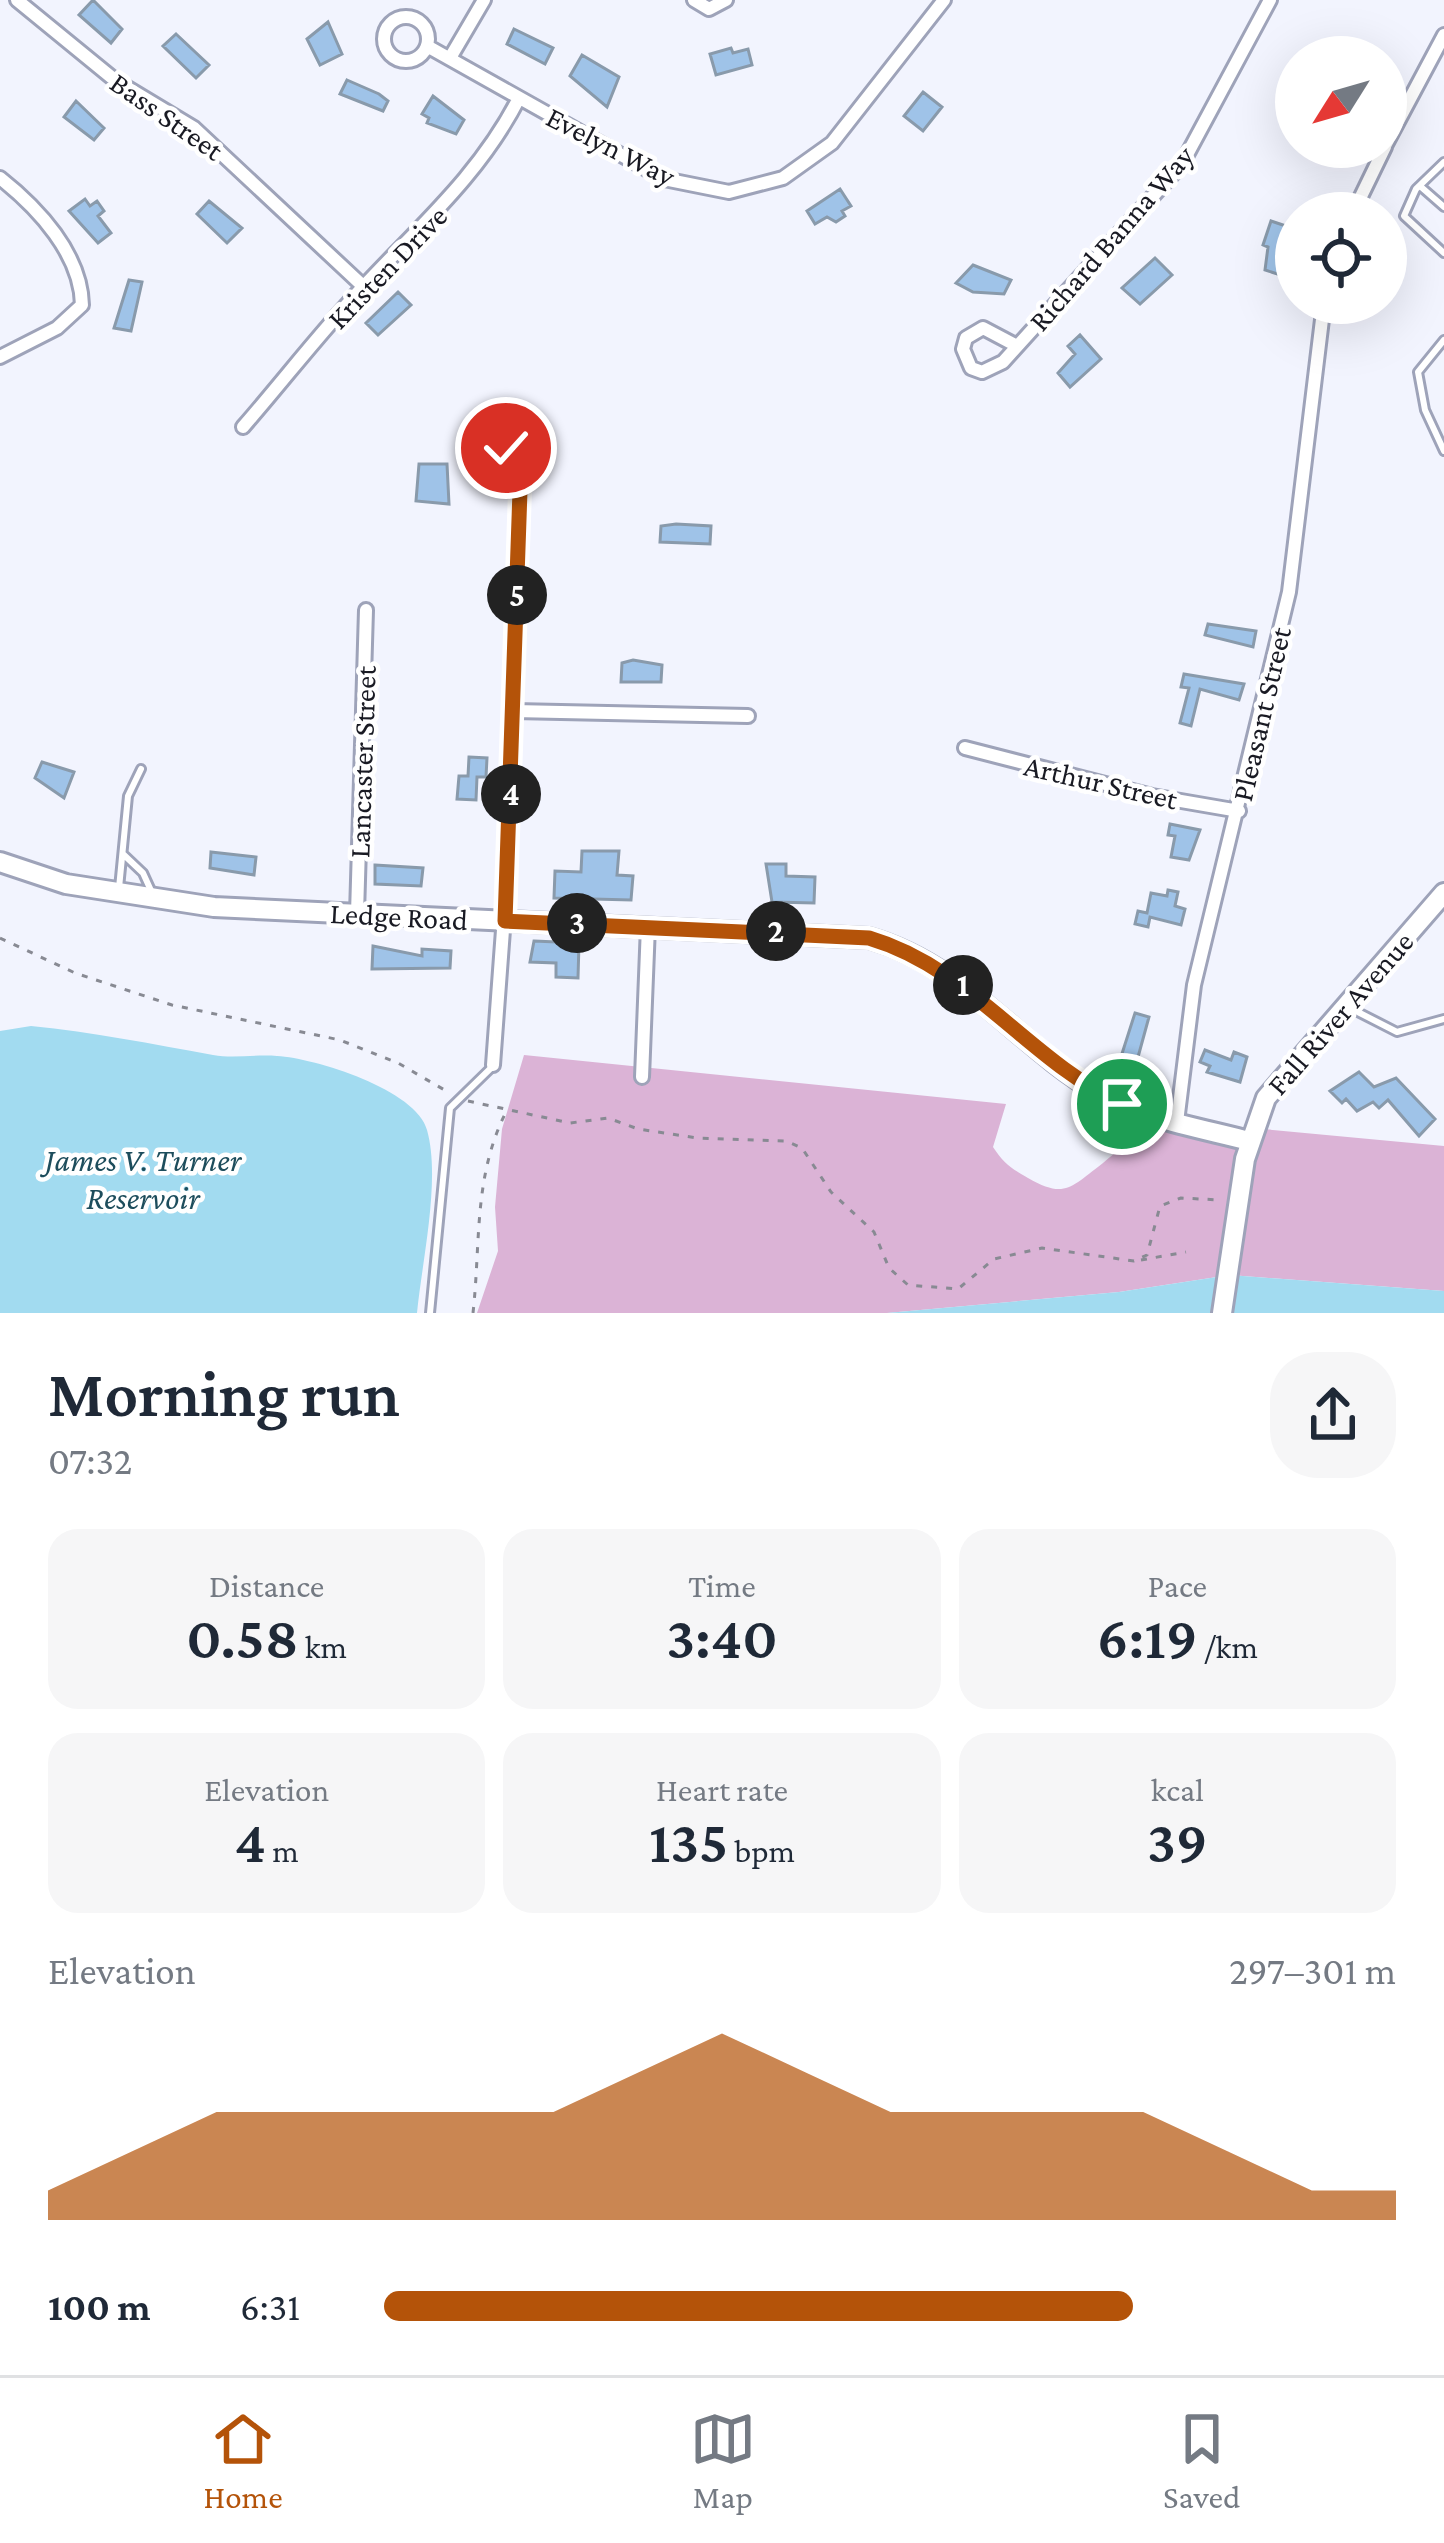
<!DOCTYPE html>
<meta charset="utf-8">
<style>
body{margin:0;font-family:"Crimson Pro",serif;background:#f6f6f7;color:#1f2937;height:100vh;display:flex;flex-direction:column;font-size:45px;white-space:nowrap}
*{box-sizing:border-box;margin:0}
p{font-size:39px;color:#747a83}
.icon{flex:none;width:66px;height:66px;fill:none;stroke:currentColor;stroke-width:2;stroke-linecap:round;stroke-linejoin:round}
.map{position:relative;height:1313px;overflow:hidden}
.sheet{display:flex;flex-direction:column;background:#fff;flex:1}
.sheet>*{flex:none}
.needle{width:78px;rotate:233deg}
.buttons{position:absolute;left:1275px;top:36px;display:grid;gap:24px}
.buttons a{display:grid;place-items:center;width:132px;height:132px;border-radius:50%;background:#fff;box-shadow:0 12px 48px #0002;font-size:60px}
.pin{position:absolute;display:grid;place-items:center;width:102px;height:102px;color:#fff;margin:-51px;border:6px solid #fff;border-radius:50%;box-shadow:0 3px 12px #0007}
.km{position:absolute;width:60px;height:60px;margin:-30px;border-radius:50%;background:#222;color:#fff;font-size:33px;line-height:60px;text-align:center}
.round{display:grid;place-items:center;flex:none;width:126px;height:126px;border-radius:48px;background:#f6f6f7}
.head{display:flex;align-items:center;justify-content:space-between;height:204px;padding:0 48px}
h1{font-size:66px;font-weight:600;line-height:90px}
.stats{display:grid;grid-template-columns:repeat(3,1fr);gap:18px;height:204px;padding:12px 48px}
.stats div{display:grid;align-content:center;border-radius:30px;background:#f6f6f7;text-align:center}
.stats b{font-size:60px;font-weight:600}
.stats small{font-size:33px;font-weight:400}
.stats p{font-size:33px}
.chart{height:336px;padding:24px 48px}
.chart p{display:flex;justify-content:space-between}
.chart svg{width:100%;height:216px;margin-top:12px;fill:#b45309;opacity:.7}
ul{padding:0 48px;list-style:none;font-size:39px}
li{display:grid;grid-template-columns:192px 144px 1fr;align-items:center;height:90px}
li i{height:30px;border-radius:15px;background:#b45309}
.tab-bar{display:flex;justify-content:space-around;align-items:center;height:168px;border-top:3px solid #e0e1e3;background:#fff;font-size:33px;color:#747a83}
.tab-bar a{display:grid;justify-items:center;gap:6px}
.tab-bar .active{color:#b45309}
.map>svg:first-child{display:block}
.forest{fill:#dbb3d6}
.water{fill:#a2dbf0}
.building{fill:#9fc3e8;stroke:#899aab;stroke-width:3}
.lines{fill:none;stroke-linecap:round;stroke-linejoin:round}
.lane-casing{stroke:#9ea3b9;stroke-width:12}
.street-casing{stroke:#9ea3b9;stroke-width:18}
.secondary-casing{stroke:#9ea3b9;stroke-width:24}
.path{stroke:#888a93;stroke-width:3;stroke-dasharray:6 9;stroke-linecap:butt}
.lane{stroke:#fff;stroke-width:6}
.street{stroke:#fff;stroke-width:12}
.secondary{stroke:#fff;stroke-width:18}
.route-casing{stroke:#fff;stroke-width:24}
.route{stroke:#b45309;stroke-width:15}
.labels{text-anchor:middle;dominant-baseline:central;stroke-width:9;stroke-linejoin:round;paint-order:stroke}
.street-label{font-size:30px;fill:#191a23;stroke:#fff}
.water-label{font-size:33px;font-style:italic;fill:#1d4d5c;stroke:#fff}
</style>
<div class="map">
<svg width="1444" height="1313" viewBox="0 0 1444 1313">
<rect width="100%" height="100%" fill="#f2f4fe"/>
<path class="forest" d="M524 1055 1006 1104 993 1147C1004 1164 1011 1168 1028 1178 1065 1199 1070 1188 1103 1163 1119 1150 1133 1137 1135 1117L1444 1146V1291L1230 1275 1119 1292 887 1313H477L498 1251 495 1207 502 1129Z"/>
<path class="water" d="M31 1026C93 1032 152 1044 213 1055 234 1059 256 1054 277 1056 315 1058 417 1090 427 1130 441 1179 422 1261 417 1313H0V1031Z
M1230 1275 1444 1291V1313H887L1119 1292Z"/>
<path class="building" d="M93 0 122 29 111 43 79 15Z
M328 22 342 54 320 65 307 39Z
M514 29 553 48 545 64 507 44Z
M176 34 209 65 196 78 163 46Z
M731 48 733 53 748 49 752 65 716 75 710 54Z
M582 55 619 77 607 107 570 76Z
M347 80 379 94 388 101 383 111 340 94Z
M923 92 942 107 923 131 904 116Z
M433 96 464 120 456 134 427 123 429 118 422 114Z
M76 101 104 128 94 140 64 117Z
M840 189 851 206 842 211 845 216 836 222 827 217 815 224 807 211Z
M85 199 90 206 97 201 104 211 98 216 111 233 98 243 69 211Z
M209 201 242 228 227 243 197 214Z
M1271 221 1286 226 1279 247 1291 251 1284 276 1265 270 1268 247 1263 245Z
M1155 258 1172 275 1140 304 1122 288Z
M973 265 1011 280 1004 294 973 292 956 283Z
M129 280 142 282 131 331 114 328Z
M398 292 411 305 378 335 366 323Z
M1080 335 1101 359 1070 387 1058 373 1075 354 1068 346Z
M419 464H447L449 504 416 501Z
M676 524 711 526 710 544 660 542 661 526Z
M1208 624 1256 631 1253 647 1205 635Z
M633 660 662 665 661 682H621L622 663Z
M1184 674 1244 684 1239 700 1200 689 1191 726 1180 723 1189 688 1181 687Z
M469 757 487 758 486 777H477L476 800 457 799 459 776H468Z
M42 762 74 772 64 798 35 778Z
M1170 824 1200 830 1189 860 1171 857 1175 836 1168 835Z
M582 851H619L617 875 633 876 631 900 554 898 555 871 581 872Z
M211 852 256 857 254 875 210 868Z
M766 864H786V876L815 877 814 903 772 902Z
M375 865 423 868 421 886 375 884Z
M1168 890 1178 892 1175 906 1185 909 1181 925 1150 917 1148 927 1135 924 1138 911 1147 913 1151 893 1167 896Z
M534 941 579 943 578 978 556 977V963L530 962Z
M373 946 422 956V949L451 951 450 968 372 969Z
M1135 1013 1149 1017 1135 1068 1119 1063Z
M1205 1050 1231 1060 1234 1052 1247 1057 1240 1082 1207 1072 1210 1066 1200 1062Z
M1359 1072 1374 1087 1396 1078 1435 1119 1419 1136 1388 1100 1379 1108 1373 1102 1357 1111 1346 1099 1342 1103 1330 1091Z"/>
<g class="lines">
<g class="lane-casing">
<path id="lane" d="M1444 162 1416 189 1404 216 1444 253
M1420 186 1444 207
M1444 340 1418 372 1425 410 1444 451
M123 854 143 873 153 895
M119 888 128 796 141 769
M1348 1007 1397 1032 1444 1019
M430 1313 450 1108 492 1067"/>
</g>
<g class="street-casing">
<path id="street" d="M17 0 116 81 194 128 364 287
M694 0 709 9 726 0
M384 39a22 22 0 1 1 44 0a22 22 0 1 1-44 0Z
M427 46 664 179 729 192 783 178 832 143 944 0
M450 58 484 0
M1386 144 1444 35
M0 178C38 208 81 254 82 305L57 328 0 357
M1353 213 1385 147
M1017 346 983 328 966 338 963 349 971 368 982 372 1003 362 1182 164 1270 0
M243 427C284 380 322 330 365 285 422 224 480 174 519 98
M514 711 748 716
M965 748 1152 796 1239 811
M357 914 366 610
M493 1065 509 849 521 462 516 452 495 450 487 457 486 477 519 493
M642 1077 648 926
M1177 1122 1194 985 1289 592 1324 303"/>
</g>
<g class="secondary-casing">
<path id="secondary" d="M0 862 66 884 214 907 869 938C964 965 1017 1045 1099 1093 1143 1119 1200 1128 1249 1141
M1222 1313 1245 1159 1266 1098 1444 893"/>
</g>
<path class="path" d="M0 938 75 973 172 1005 340 1040 398 1063 448 1092
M468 1101 570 1123 608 1118 638 1129 697 1138 786 1141 802 1148 831 1192 874 1232 889 1268 908 1285 958 1289 994 1259 1042 1248 1134 1261 1147 1255 1160 1206 1181 1198 1220 1200
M1141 1260 1186 1252
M473 1313C481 1241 473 1176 507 1110"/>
<use href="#lane" class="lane"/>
<use href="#street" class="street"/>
<use href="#secondary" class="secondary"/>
</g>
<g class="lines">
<g class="route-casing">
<path id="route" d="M506 448 516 452 521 462 505 921 869 938C971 968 1029 1061 1122 1104"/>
</g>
<use href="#route" class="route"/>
</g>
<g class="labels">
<g class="street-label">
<text transform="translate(167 116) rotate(35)">Bass Street</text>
<text transform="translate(611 146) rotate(27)">Evelyn Way</text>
<text transform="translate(1111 238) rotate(-49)">Richard Banna Way</text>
<text transform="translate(387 267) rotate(-46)">Kristen Drive</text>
<text transform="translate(1261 714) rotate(-77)">Pleasant Street</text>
<text transform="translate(362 762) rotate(-88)">Lancaster Street</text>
<text transform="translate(1101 782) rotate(13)">Arthur Street</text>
<text transform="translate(399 916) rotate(3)">Ledge Road</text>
<text transform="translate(1340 1013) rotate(-49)">Fall River Avenue</text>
</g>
<g class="water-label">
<text x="143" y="1159">James V. Turner<tspan x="143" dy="38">Reservoir</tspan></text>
</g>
</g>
</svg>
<div class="buttons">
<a><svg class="needle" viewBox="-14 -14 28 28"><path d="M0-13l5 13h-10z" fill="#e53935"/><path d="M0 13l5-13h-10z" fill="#747a83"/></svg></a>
<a><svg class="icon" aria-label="locate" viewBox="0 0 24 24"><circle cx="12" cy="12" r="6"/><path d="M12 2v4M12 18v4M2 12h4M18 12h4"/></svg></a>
</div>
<div class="pin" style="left:1122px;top:1104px;background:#1e9e55"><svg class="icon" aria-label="arrive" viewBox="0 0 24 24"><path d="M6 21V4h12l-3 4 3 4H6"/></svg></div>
<div class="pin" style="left:506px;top:448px;background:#d93025"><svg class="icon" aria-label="check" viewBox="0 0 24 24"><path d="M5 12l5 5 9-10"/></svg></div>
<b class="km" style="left:963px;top:985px">1</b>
<b class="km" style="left:776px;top:931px">2</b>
<b class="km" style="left:577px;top:923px">3</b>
<b class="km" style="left:511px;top:794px">4</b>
<b class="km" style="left:517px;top:595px">5</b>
</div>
<section class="sheet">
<div class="head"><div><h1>Morning run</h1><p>07:32</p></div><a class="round"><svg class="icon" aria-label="share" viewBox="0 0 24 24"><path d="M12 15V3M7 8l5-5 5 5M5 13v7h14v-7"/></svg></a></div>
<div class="stats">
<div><p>Distance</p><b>0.58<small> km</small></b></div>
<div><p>Time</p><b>3:40</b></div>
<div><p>Pace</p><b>6:19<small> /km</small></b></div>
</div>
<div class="stats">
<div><p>Elevation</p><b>4<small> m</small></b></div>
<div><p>Heart rate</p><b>135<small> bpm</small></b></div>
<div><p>kcal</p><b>39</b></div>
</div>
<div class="chart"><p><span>Elevation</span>297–301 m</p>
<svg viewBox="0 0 160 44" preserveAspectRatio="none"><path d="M0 44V38L10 30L20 22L30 22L40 22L50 22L60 22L70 14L80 6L90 14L100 22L110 22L120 22L130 22L140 30L150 38L160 38V44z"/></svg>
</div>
<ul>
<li><b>100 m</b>6:31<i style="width:74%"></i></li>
</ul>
</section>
<nav class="tab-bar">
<a class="active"><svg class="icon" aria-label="home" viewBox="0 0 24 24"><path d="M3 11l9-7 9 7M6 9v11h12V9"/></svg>Home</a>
<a><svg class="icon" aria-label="map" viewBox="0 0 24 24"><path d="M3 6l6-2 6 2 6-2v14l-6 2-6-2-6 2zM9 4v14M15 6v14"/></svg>Map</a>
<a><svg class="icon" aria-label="saved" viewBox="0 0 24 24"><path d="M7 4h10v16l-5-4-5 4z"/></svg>Saved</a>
</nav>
